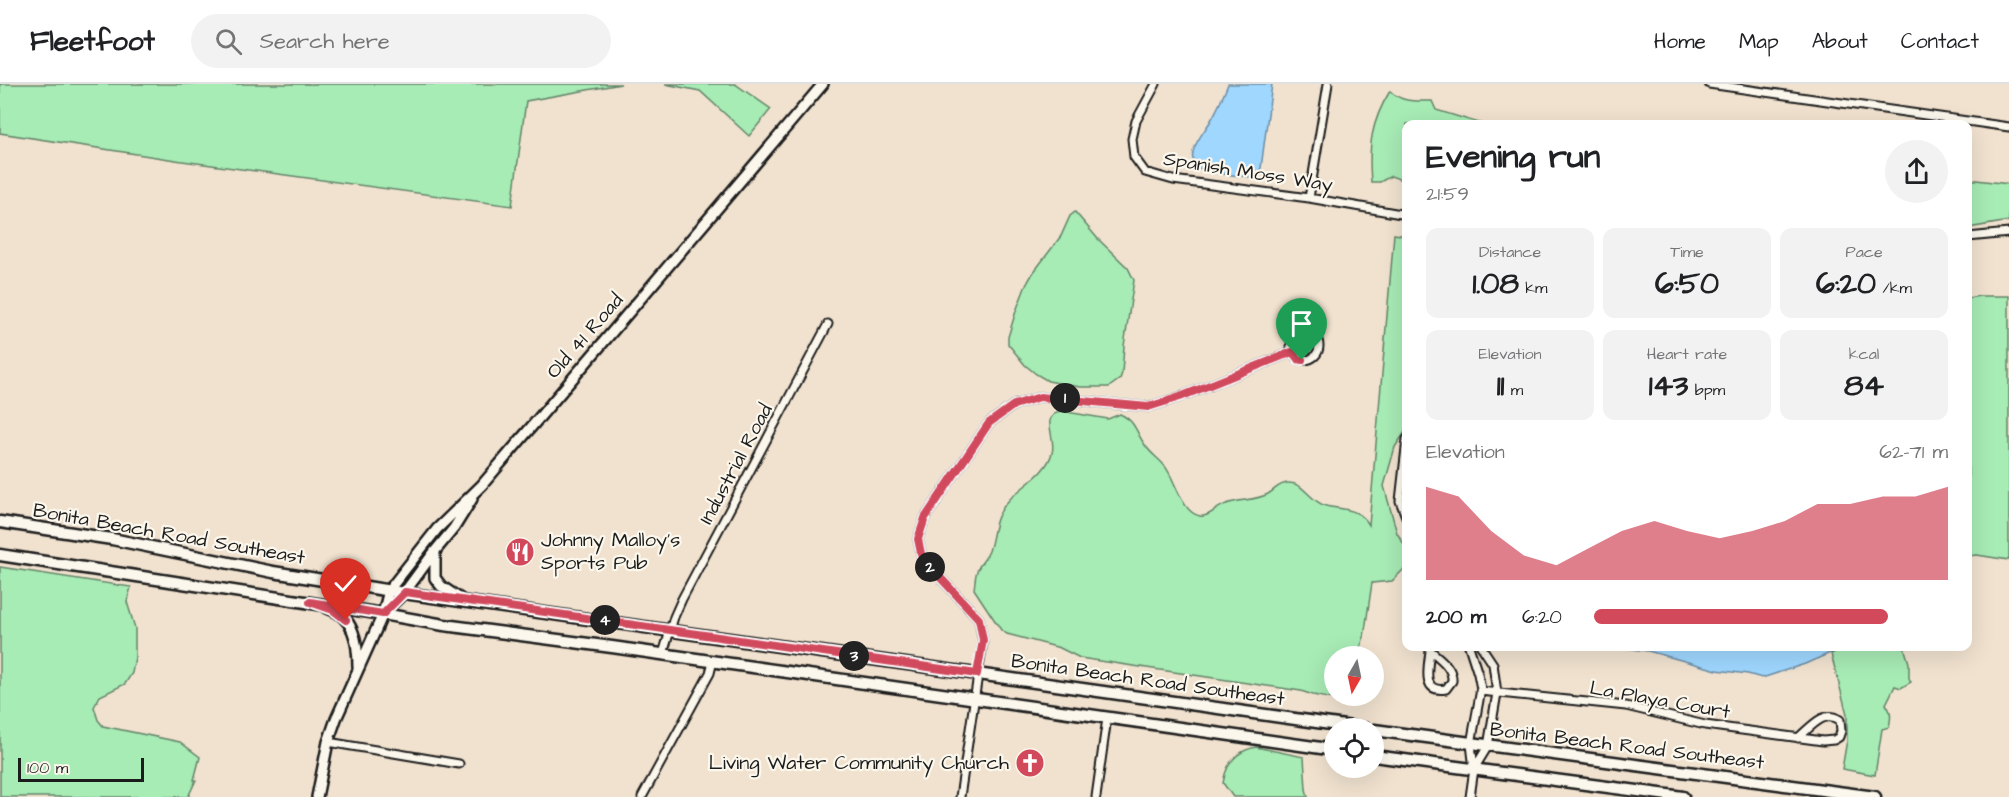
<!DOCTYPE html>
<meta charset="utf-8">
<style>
body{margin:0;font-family:"Architects Daughter",sans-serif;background:#f2f2f2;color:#202124;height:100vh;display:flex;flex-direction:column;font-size:22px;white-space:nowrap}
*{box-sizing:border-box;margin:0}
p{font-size:20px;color:#757577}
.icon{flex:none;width:33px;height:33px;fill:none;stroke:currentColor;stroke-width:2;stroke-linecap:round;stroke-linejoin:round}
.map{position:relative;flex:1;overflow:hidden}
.side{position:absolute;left:1402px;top:36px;width:570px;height:531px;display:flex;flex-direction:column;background:#fff;border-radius:12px;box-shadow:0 6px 24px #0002}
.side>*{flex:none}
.needle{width:39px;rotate:189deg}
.buttons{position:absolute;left:1324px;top:562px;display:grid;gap:12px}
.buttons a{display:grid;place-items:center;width:60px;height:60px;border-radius:50%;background:#fff;box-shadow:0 6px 24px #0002;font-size:30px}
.scale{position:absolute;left:18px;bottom:15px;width:126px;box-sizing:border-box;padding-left:6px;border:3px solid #1c1c1c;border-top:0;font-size:16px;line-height:21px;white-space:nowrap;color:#1c1c1c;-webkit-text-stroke:4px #fbf7ec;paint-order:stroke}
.pin{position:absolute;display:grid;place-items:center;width:51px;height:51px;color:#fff;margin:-62px -26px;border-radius:50% 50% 50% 0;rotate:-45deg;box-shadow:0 0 6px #0007}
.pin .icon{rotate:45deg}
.km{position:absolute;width:30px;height:30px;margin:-15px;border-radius:50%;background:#222;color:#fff;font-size:16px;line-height:30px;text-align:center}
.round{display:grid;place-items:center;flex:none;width:63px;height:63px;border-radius:32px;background:#f2f2f2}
.overview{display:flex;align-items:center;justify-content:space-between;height:102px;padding:0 24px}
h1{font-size:33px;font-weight:800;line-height:45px}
.metrics{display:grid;grid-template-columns:repeat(3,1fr);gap:9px;height:102px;padding:6px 24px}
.metrics div{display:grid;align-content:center;border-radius:12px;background:#f2f2f2;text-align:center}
.metrics b{font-size:30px;font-weight:800}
.metrics small{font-size:16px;font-weight:400}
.metrics p{font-size:16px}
.chart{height:168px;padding:12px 24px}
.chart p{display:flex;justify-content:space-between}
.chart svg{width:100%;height:108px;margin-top:6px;fill:#d1495b;opacity:.7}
ul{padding:0 24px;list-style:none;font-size:20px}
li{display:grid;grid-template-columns:96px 72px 1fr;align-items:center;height:45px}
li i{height:15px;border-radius:8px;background:#d1495b}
header{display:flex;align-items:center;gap:36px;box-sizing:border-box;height:84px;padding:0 30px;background:#fff;border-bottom:2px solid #e0e0e0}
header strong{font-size:28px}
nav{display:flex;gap:33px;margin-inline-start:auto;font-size:21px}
.search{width:420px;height:54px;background:#f2f2f2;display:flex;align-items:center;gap:15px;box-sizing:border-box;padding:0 21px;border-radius:33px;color:#757577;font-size:22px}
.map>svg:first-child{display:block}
.green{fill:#a7ebb5;stroke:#628468;stroke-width:1.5}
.water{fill:#9fd7ff;stroke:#6b8ca4;stroke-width:1.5}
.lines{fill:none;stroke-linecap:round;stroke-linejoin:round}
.street-casing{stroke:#1c1c1c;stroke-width:11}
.secondary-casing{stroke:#1c1c1c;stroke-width:14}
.primary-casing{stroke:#1c1c1c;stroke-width:15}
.street{stroke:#fbf7ec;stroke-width:7}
.secondary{stroke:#fbf7ec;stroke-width:9}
.primary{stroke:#fbf7ec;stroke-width:10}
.route-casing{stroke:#fff;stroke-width:12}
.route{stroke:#d1495b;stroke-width:8}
.labels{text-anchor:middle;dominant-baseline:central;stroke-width:4.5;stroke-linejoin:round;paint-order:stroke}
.street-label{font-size:20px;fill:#1c1c1c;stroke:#fbf7ec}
.poi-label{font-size:20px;fill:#1c1c1c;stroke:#fbf7ec;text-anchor:start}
</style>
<header>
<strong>Fleetfoot</strong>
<div class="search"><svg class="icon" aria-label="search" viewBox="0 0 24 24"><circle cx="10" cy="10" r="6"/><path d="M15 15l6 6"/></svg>Search here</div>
<nav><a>Home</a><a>Map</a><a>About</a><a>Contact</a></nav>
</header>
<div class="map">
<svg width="2009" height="713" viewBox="0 0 2009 713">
<rect width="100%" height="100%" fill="#f1e2cf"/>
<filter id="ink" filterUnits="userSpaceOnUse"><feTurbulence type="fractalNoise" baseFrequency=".0167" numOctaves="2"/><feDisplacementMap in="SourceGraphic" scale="12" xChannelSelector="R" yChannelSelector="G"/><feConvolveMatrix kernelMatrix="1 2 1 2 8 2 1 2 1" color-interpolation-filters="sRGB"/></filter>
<g filter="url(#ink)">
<path class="green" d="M0 0H621L526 17 512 122 182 77 0 49Z
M665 0H735L771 25 749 52 700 7Z
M1390 7C1402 19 1417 17 1432 17L1436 26 1482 40H1407V98L1391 92 1380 98H1371C1368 62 1371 38 1390 7Z
M1968 95 2009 100V137L1968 144Z
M1075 128 1098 155 1128 184 1134 196 1124 262 1122 289 1120 295 1109 303H1080L1048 297 1036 290 1025 281 1008 260V253L1016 227 1026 201 1033 189 1061 152 1070 132Z
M1394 150 1407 152V345L1395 363 1384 402 1397 449 1407 465 1406 483 1392 497 1372 499 1364 553 1357 573H1335V612H1337L1333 615 1313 611 1301 607 1080 574 1060 564 1007 550 1001 546 974 505C975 499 975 492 977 487 979 480 986 475 989 467 996 446 992 435 1009 416 1023 401 1046 390 1052 369 1057 353 1039 333 1061 327L1108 335 1120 330C1136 337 1136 349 1145 361 1150 369 1158 374 1164 381 1175 393 1181 429 1200 432 1208 434 1216 424 1224 421 1238 415 1255 417 1268 410 1275 406 1279 399 1288 399 1304 398 1310 418 1326 422 1343 426 1360 424 1369 441Z
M1980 212H2009V476L1977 471 1968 472V214Z
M0 483 131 503 127 518 135 544V573L132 589 125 600 100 612 94 623 98 636 103 642 180 658 200 673 194 696H196L188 713H0Z
M1844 563H1904L1909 579V594L1911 598 1901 604 1895 602 1886 620C1892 628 1891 634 1889 643L1882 645 1875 691 1842 685 1847 656V630L1831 570Z
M1256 663 1304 673 1306 705 1308 713H1233L1223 699C1226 679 1236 667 1256 663Z"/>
<path class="water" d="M1228 0H1272L1261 84 1258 90 1252 93C1237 91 1220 91 1206 87 1178 78 1201 52 1210 38 1217 26 1223 13 1228 0Z
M1617 563H1844L1805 580 1762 594 1748 590 1717 586 1648 567Z"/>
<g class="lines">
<g class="street-casing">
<path id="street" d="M1156 0 1136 37 1132 55 1134 73 1145 88 1173 96 1309 114 1407 131
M1709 0 2009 43
M1309 114 1328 0
M1968 153 2009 149
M1291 262a14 14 0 1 1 28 0a14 14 0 1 1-28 0Z
M1407 355 1400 417 1407 435
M1469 562 1478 590 1481 605 1471 660 1474 685 1488 662 1497 609 1493 580 1481 562
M1430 566C1440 575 1453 583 1452 597L1446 605C1420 610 1429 581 1430 566L1431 562
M663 570 674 533 682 515 828 240
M1480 607 1626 622 1705 641 1823 657 1834 656 1839 653 1841 647 1840 636C1824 625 1811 643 1798 654
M328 658 459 680
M642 713 710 589 713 577
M960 713 983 557 979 535 922 474 918 455 925 434 989 339 1014 321 1040 313 1148 323 1180 313 1292 268
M1096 713 1107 634
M1470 713 1474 685"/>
</g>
<g class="secondary-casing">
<path id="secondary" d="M462 516 441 502 435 494V467L454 444 472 415
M327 524C354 532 358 558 358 583
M384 528 404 509 435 467
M317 713 328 658 336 635 383 530 389 506 437 445 482 401 823 0"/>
</g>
<g class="primary-casing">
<path id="primary" d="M0 438 112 455 273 488 404 509 1366 645
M0 471 383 530 444 541 612 563 1335 666
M1374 646 1875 713
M1374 672 1683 713"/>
</g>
<use href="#street" class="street"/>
<use href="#secondary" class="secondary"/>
<use href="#primary" class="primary"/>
</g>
</g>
<g class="lines" filter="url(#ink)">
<g class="route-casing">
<path id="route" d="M346 536 333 526 310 518 383 530 405 508 977 590 983 556 979 535 922 474 918 455 925 434 989 339 1014 321 1040 313 1148 323 1180 313 1292 268 1298 275 1302 276"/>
</g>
<use href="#route" class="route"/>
</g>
<defs>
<g id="restaurant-disc" transform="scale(1.5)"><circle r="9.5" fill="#d1495b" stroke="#fbf7ec"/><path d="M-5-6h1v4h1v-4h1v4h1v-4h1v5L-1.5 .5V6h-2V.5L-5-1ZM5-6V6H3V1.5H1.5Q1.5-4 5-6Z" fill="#fff"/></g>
<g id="church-disc" transform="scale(1.5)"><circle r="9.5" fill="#d1495b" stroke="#fbf7ec"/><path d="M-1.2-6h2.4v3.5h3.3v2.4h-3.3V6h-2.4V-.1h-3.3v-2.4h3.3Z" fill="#fff"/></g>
</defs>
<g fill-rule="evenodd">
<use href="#restaurant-disc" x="520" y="468"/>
<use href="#church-disc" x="1030" y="679"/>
</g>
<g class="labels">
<g class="street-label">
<text transform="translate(1248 88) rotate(9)">Spanish Moss Way</text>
<text transform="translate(585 252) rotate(-49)">Old 41 Road</text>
<text transform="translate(736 380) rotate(-62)">Industrial Road</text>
<text transform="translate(169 450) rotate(10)">Bonita Beach Road Southeast</text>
<text transform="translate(1148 596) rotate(8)">Bonita Beach Road Southeast</text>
<text transform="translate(1660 616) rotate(10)">La Playa Court</text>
<text transform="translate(1627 662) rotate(7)">Bonita Beach Road Southeast</text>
</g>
<g class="poi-label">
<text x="541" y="456">Johnny Malloy's<tspan x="541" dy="23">Sports Pub</tspan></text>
<text x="1009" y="679" text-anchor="end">Living Water Community Church</text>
</g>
</g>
</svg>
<div class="buttons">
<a><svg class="needle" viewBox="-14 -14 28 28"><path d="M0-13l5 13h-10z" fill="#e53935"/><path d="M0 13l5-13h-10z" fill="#757577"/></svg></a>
<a><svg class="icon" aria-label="locate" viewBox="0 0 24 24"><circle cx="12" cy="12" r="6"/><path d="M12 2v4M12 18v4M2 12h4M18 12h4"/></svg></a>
</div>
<div class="scale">100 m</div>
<div class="pin" style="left:1302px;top:276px;background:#1e9e55"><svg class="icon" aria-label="arrive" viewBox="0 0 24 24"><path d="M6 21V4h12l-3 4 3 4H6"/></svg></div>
<div class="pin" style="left:346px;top:536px;background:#d93025"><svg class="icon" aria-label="check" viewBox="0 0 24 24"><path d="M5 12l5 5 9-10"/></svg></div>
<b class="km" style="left:1065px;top:314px">1</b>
<b class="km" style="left:930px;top:483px">2</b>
<b class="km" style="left:854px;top:572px">3</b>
<b class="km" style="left:605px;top:536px">4</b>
<section class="side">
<div class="overview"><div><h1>Evening run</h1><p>21:59</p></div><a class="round"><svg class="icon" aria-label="share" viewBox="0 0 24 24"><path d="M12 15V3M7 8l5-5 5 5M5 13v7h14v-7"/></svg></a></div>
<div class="metrics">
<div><p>Distance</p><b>1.08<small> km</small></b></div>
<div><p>Time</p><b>6:50</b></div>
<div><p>Pace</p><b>6:20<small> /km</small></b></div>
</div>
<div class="metrics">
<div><p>Elevation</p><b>11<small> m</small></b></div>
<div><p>Heart rate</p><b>143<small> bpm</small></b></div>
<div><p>kcal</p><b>84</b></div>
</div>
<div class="chart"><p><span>Elevation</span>62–71 m</p>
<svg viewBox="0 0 160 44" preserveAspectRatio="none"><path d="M0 44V6L10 10L20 24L30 34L40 38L50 31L60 24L70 20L80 24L90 27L100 24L110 20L120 13L130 13L140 10L150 10L160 6V44z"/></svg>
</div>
<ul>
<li><b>200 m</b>6:20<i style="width:83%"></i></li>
</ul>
</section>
</div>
